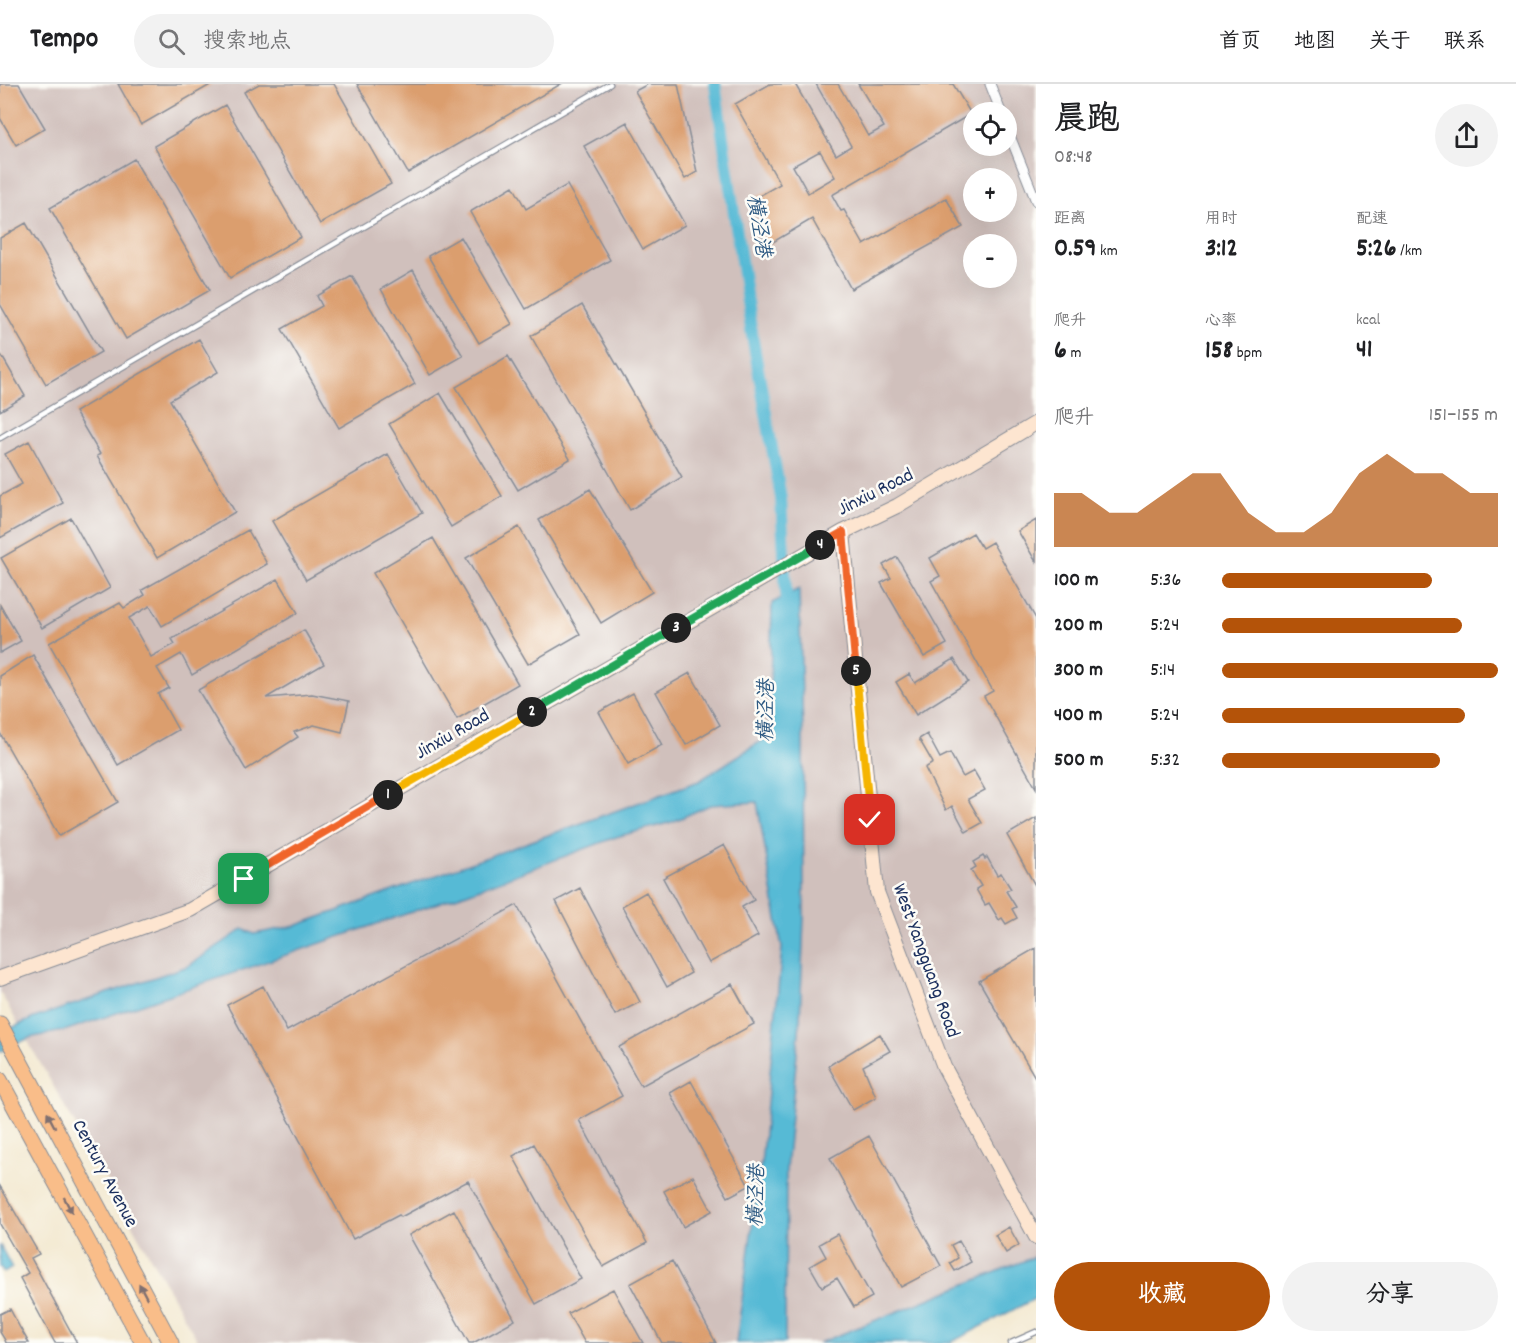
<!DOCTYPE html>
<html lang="zh">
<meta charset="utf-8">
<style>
body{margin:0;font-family:Dekko,"LXGW WenKai TC",sans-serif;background:#f2f2f2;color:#202124;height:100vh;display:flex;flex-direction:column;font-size:22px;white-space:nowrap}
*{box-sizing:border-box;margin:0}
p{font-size:20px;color:#757577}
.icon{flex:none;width:33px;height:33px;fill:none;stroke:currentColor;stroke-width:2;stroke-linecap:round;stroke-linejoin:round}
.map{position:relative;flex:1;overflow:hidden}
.panel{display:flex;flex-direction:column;background:#fff;width:480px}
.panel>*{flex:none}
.controls{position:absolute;left:963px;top:18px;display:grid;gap:12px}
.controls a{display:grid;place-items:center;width:54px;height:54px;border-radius:50%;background:#fff;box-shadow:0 6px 24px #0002;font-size:30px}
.pin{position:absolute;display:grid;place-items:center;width:51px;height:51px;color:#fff;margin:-26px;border-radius:12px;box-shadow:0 3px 9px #0006}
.km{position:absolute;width:30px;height:30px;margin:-15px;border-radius:50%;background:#222;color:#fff;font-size:16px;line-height:30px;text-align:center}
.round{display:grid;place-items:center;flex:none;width:63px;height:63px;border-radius:32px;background:#f2f2f2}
.summary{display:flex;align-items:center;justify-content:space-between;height:102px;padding:0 18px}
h1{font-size:33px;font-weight:700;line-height:45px}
.metrics{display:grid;grid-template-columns:repeat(3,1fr);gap:9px;height:102px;padding:6px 18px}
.metrics div{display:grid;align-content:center}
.metrics b{font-size:26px;font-weight:700}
.metrics small{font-size:16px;font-weight:400}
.metrics p{font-size:16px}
.chart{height:168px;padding:12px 18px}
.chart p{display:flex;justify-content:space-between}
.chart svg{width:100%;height:108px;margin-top:6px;fill:#b45309;opacity:.7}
.action{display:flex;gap:12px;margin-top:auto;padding:12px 18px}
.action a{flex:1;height:69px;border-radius:36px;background:#b45309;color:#fff;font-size:24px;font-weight:700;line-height:69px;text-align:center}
.action a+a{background:#f2f2f2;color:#202124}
ul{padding:0 18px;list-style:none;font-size:20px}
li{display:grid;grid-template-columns:96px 72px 1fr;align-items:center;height:45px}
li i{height:15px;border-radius:8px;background:#b45309}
header{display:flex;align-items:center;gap:36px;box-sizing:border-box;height:84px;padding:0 30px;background:#fff;border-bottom:2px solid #e0e0e0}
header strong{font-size:28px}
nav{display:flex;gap:33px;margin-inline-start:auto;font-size:21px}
.search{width:420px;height:54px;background:#f2f2f2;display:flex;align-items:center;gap:15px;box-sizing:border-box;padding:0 21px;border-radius:33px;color:#757577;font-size:22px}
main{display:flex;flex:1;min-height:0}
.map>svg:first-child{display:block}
.industrial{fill:#d0c0bc;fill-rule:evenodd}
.water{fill:#57bad5;stroke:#39749a;stroke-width:1.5}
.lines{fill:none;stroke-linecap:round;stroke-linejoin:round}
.canal{stroke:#57bad5;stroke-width:12}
.building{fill:#db9e6e;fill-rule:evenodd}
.lane-casing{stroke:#878c96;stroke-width:7}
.street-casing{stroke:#878c96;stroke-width:11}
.secondary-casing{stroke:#878c96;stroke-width:16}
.primary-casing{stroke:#878c96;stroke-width:17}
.lane{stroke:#fff;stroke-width:4.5}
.street{stroke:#fff;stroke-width:9}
.secondary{stroke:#fde5d0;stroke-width:14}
.primary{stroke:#f9bd89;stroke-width:15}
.oneway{fill:#7f6f71}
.split-1-casing{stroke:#fff;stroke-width:12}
.split-2-casing{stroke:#fff;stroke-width:12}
.split-3-casing{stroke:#fff;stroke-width:12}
.split-4-casing{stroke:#fff;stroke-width:12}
.split-5-casing{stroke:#fff;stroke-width:12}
.split-6-casing{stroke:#fff;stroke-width:12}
.split-1{stroke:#f0652b;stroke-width:8}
.split-2{stroke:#f5b400;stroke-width:8}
.split-3{stroke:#22a559;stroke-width:8}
.split-4{stroke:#22a559;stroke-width:8}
.split-5{stroke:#f0652b;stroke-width:8}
.split-6{stroke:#f5b400;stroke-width:8}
.labels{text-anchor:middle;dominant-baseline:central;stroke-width:5;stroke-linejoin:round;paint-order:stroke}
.street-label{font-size:20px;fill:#1b2f5e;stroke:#fdfcf7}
.water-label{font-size:21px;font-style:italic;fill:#2d5982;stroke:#fdfcf7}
</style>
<header>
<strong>Tempo</strong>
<div class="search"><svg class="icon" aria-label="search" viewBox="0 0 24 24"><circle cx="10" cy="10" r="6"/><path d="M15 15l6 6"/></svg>搜索地点</div>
<nav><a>首页</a><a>地图</a><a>关于</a><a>联系</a></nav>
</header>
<main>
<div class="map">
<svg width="1036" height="1259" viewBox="0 0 1036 1259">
<rect width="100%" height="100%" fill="#fdfcf7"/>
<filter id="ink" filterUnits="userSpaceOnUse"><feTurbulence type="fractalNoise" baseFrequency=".0167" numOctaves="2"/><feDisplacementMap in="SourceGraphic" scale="12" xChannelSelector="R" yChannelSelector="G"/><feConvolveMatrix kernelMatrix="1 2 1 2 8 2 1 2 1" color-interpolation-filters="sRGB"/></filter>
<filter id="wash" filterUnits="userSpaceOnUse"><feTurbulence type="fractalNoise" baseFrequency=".008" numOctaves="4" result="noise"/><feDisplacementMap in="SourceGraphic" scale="24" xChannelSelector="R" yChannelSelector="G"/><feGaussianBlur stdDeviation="1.35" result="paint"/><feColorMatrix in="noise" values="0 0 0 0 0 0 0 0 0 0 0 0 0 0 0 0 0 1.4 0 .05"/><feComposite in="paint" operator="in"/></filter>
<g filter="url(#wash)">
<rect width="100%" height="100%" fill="#f3e8cf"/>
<path class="industrial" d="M0 0H1036V1172L819 1259H199L0 908ZM974 28H1006V62H974ZM974 94H1006V128H974ZM974 160H1006V194H974Z"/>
<path class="water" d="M799 505 803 650 804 832 800 937 786 1085 785 1259H736L762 1071 782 864 757 718 710 721 672 738 616 753 467 809 67 946 29 954 0 968V949L34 934 188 882 243 845 254 850 295 842 699 697 769 652 772 519Z
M0 1161 12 1184 4 1189 0 1182Z
M1036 1172V1214L950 1259H819Z"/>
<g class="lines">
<path class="canal" d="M715 0 752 251 781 414 787 527"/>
</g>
<g id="blocks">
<path class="building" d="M0 0H19L45 44 16 61 0 34Z
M118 0H212L141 41Z
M259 0H334L391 100 320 140 244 8Z
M357 0H561L408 89Z
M648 0H678L697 88 685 95 635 7Z
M770 0H795L836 71 851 62 816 0H838L868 52 884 43 858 0H953L971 30 832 111 841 127 844 126 864 161 946 114 963 143 851 205 812 135 768 161 756 140 763 136 752 116 780 100 735 20ZM820 67 835 93 808 109 793 82Z
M225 21 301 153 230 194 154 62Z
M627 38 685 141 643 165 584 62Z
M134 75 210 206 126 255 50 124Z
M567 101 610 176 526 225 470 128 513 102 526 125Z
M26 139 101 268 46 300 0 220V154Z
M461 153 512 240 479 259 428 172Z
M413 186 463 272 430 291 381 205Z
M352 192 415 300 339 344 282 245 322 222 317 212Z
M582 221 682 393 630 426 531 252Z
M199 255 218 288 170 316 235 428 157 474 97 372 100 370 75 328Z
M0 269 25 312 0 327Z
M508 272 570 375 518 406 456 303Z
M440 309 502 412 451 443 389 340Z
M29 357 63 419 0 454V412L22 400 5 370Z
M388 370 422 429 306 496 272 437Z
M590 405 652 508 601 539 539 436Z
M71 434 110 504 42 544 1 474Z
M1036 436V478L1018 447Z
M519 443 580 550 528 580 466 474Z
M248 446 267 480 162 542 150 522 129 534 151 573 175 560 172 555 278 495 298 529 192 591 181 570 157 584 169 604 158 610 178 646 118 681 49 559 120 519 124 524 145 511 142 506Z
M973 449 982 464 992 458 1036 535V704L984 612 993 607 931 497 940 492 930 474Z
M433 454 518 600 457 635 373 489Z
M897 473 947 560 924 573 881 499 891 494 883 481Z
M0 521 21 557 0 569Z
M304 546 324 580 266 614 312 610 349 617 342 648 314 641 294 648 298 653 246 686 198 606Z
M33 571 118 718 59 752 0 649V592Z
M954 575 968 598 916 631 896 598 909 590 915 599Z
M690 589 720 641 686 661 656 608Z
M633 609 662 661 628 680 599 628Z
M927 650 940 674 950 669 963 693 974 687 985 706 968 715 982 739 966 748 952 722 946 726 925 684 933 679 919 655Z
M1036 734V803L1007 751Z
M724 761 754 816 742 823 758 852 709 879 663 794Z
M983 772 985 775 987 773 997 791 1001 789 1011 805 1006 807 1016 823 1012 825 1017 834 1006 840 1002 834 999 836 989 819 985 821 976 805 981 802 971 786 976 783 973 778Z
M580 804 640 918 615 931 556 817Z
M646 808 691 889 667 903 622 822Z
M517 821 622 1012 579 1036 647 1159 603 1183 534 1060 513 1072 581 1195 536 1220 468 1097 401 1133 399 1131 353 1155 227 921 263 902 287 947Z
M1036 864V995L979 897Z
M732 900 754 940 641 1002 619 963Z
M880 950 890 967 863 982 876 1013 853 1026 828 982Z
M691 997 749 1102 728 1113 670 1009Z
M869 1052 941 1182 901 1203 830 1074Z
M693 1092 712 1127 683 1143 664 1107Z
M0 1102 39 1170 31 1174 77 1259H55L20 1194 28 1189 0 1140Z
M454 1126 515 1236 473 1259H469L409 1151Z
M1009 1143 1019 1161 1006 1169 995 1151Z
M837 1150 872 1213 854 1223 837 1194 822 1203 810 1182 826 1173 819 1160Z
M959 1157 971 1178 955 1187 950 1179 958 1174 951 1161Z
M672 1177 716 1259H662L630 1200Z
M613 1205 643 1259H585L568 1229Z
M10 1225 20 1244 29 1259H6L5 1256 0 1248V1230Z"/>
</g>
</g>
<g filter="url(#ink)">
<use href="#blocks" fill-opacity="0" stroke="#878c96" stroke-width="1.5"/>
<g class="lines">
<g class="lane-casing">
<path id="lane" d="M0 354 610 0
M1011 1259 1036 1248"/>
</g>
<g class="street-casing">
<path id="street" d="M990 0 1001 28
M1006 42 1036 117"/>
</g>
<g class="secondary-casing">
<path id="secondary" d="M843 448 877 808 944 983 1036 1153
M0 894 190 826 843 448 897 422 1036 339"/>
</g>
<g class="primary-casing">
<path id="primary" d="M0 940 171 1259
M0 996 143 1259"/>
</g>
<use href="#lane" class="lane"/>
<use href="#street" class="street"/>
<use href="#secondary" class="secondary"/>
<use href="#primary" class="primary"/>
</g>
<defs><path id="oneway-solid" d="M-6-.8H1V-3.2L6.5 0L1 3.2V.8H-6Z" transform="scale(1.5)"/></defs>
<g class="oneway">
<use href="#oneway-solid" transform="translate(51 1036) rotate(-118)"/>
<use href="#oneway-solid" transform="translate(68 1121) rotate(62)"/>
<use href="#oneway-solid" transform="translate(143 1207) rotate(-118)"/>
</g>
</g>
<g class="lines" filter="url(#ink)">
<g class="split-1-casing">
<path id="split-1" d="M244 795 388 711"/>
</g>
<g class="split-2-casing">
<path id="split-2" d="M388 711 532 628"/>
</g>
<g class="split-3-casing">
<path id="split-3" d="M532 628 676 544"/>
</g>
<g class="split-4-casing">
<path id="split-4" d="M676 544 820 461"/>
</g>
<g class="split-5-casing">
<path id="split-5" d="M820 461 843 448 856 587"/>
</g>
<g class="split-6-casing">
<path id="split-6" d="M856 587 870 736"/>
</g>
<use href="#split-1" class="split-1"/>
<use href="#split-2" class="split-2"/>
<use href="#split-3" class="split-3"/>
<use href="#split-4" class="split-4"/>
<use href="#split-5" class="split-5"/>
<use href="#split-6" class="split-6"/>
</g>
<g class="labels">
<g class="street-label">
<text transform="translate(876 409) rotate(-27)">Jinxiu Road</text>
<text transform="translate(453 651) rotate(-30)">Jinxiu Road</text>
<text transform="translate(925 877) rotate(70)">West Yangguang Road</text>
<text transform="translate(104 1090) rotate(62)">Century Avenue</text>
</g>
<g class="water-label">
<text transform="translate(757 142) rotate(81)">横泾港</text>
<text transform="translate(768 627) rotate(-89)">横泾港</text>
<text transform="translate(758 1112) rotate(-88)">横泾港</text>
</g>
</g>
</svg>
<div class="controls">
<a><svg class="icon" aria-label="locate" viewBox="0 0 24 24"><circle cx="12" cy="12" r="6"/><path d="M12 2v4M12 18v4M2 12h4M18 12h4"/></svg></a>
<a>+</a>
<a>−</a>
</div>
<div class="pin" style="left:244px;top:795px;background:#1e9e55"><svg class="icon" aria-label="arrive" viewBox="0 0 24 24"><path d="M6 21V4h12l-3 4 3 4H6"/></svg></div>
<div class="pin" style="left:870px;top:736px;background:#d93025"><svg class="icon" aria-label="check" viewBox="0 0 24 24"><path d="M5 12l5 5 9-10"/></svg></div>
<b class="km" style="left:388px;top:711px">1</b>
<b class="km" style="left:532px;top:628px">2</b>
<b class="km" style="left:676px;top:544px">3</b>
<b class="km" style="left:820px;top:461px">4</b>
<b class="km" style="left:856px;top:587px">5</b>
</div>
<section class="panel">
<div class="summary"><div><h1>晨跑</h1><p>08:48</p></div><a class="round"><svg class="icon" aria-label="share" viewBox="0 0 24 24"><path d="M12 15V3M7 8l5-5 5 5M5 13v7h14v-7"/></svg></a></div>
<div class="metrics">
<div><p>距离</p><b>0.59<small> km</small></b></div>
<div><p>用时</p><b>3:12</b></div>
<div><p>配速</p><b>5:26<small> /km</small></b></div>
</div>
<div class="metrics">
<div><p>爬升</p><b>6<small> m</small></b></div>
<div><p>心率</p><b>158<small> bpm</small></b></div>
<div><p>kcal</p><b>41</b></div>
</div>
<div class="chart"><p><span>爬升</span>151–155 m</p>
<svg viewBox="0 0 160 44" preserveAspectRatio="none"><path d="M0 44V22L10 22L20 30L30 30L40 22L50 14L60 14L70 30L80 38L90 38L100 30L110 14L120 6L130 14L140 14L150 22L160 22V44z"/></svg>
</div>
<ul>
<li><b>100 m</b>5:36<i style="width:76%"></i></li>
<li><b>200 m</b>5:24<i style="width:87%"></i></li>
<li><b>300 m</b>5:14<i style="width:100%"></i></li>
<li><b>400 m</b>5:24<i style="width:88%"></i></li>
<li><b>500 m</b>5:32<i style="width:79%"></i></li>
</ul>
<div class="action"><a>收藏</a><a>分享</a></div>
</section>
</main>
